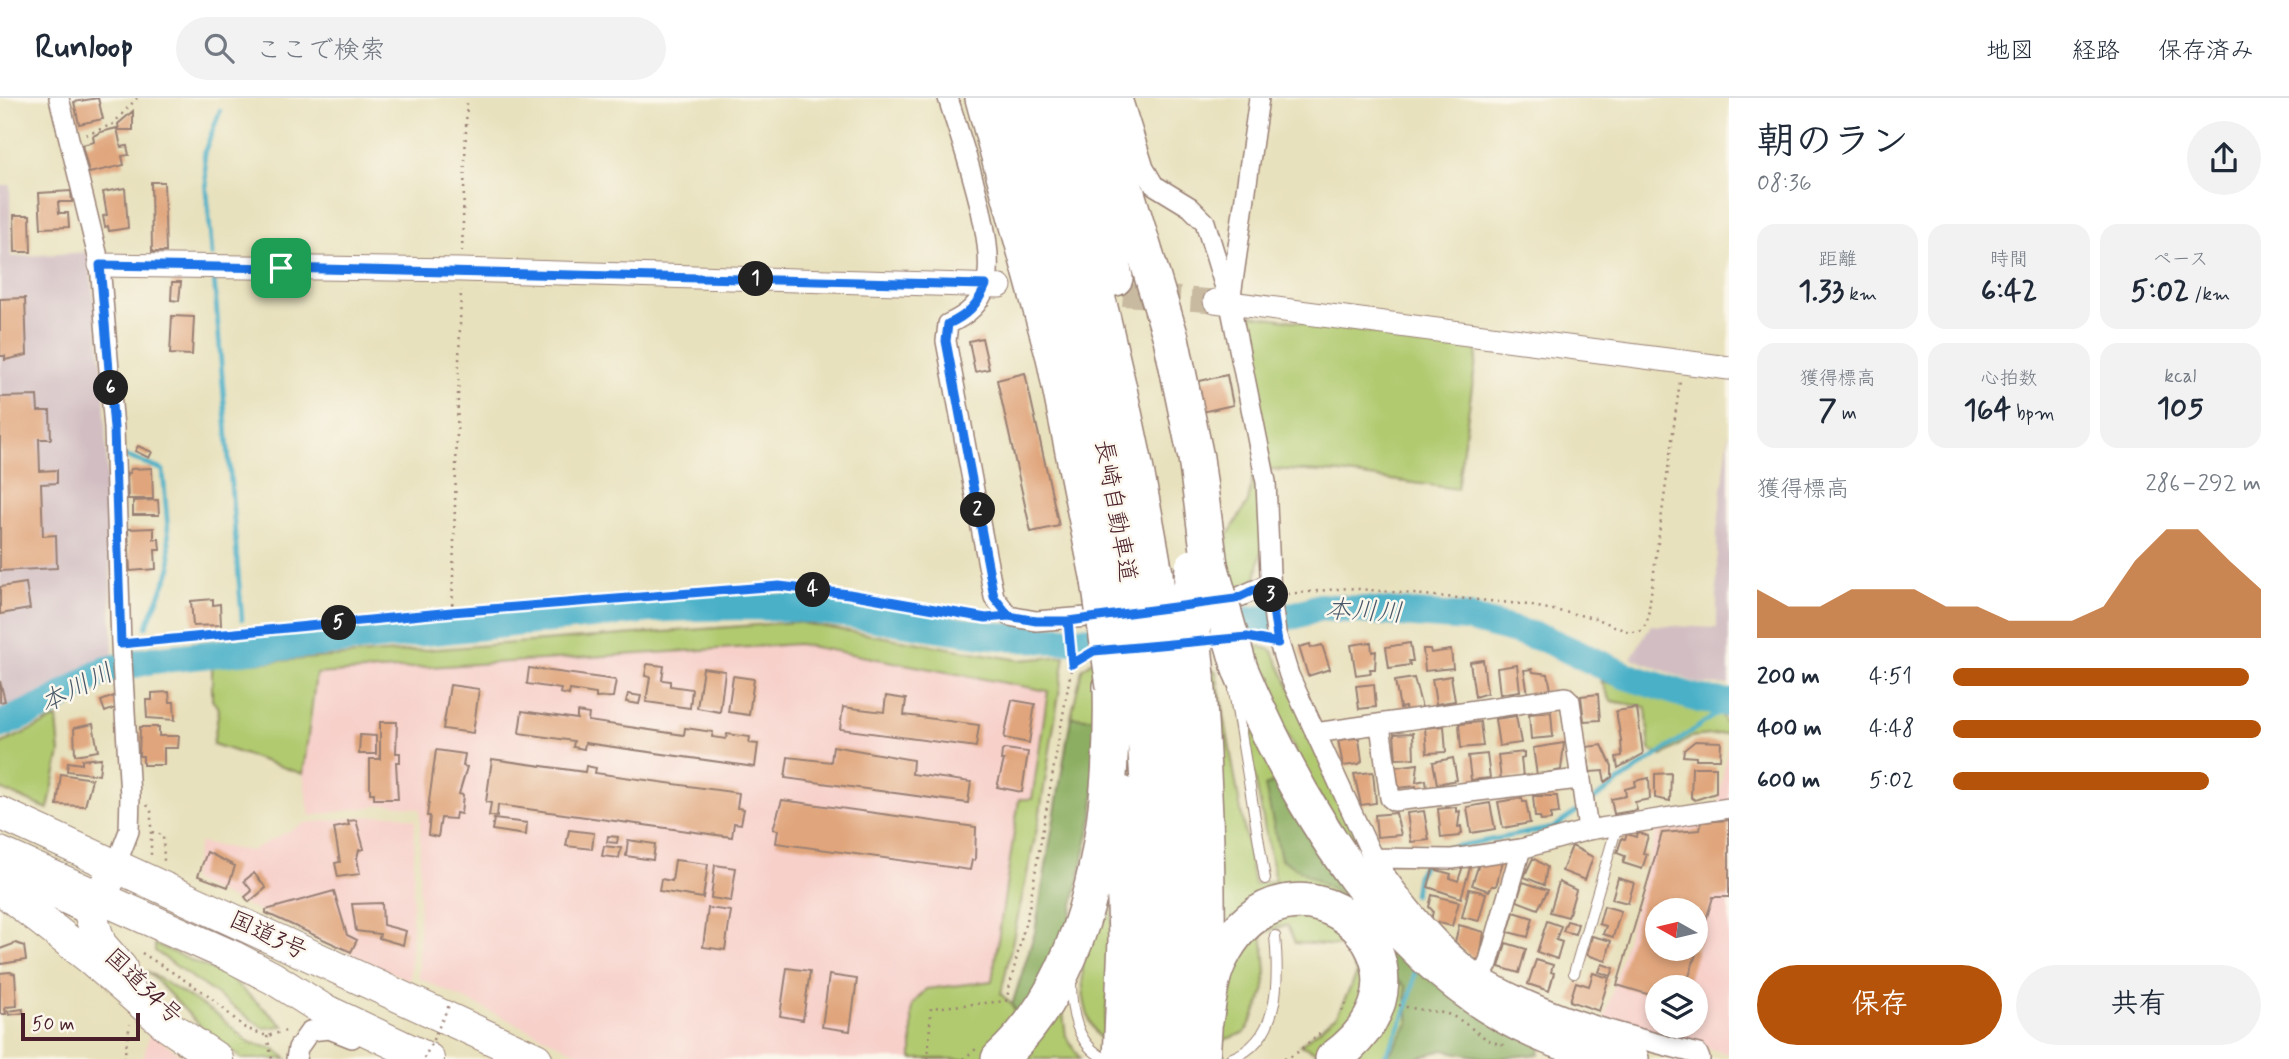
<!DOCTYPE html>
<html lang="ja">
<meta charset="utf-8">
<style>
body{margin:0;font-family:Mynerve,"Klee One",sans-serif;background:#f2f2f3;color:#1f2937;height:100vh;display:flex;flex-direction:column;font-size:26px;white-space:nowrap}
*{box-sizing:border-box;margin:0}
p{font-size:23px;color:#747a83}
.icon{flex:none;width:38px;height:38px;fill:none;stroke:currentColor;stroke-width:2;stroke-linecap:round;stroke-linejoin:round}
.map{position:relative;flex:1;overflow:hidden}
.sheet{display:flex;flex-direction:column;background:#fff;width:560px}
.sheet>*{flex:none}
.needle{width:46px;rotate:278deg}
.controls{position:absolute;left:1645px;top:800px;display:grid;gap:14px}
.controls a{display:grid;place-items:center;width:63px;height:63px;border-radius:50%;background:#fff;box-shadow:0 4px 10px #0003;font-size:35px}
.scale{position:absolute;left:21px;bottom:18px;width:119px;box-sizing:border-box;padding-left:7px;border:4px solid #4a1f2b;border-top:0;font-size:19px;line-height:24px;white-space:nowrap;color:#4a1f2b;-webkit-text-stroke:5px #fbf7ec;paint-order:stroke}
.pin{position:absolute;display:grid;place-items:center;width:60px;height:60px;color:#fff;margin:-30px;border-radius:14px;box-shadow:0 4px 10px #0006}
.km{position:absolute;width:35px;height:35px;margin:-18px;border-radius:50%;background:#222;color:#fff;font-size:19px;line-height:35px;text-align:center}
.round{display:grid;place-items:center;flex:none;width:74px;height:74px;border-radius:37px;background:#f2f2f3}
.summary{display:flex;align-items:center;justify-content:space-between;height:119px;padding:0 28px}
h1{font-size:38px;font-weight:800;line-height:52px}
.metrics{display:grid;grid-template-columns:repeat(3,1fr);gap:10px;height:119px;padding:7px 28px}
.metrics div{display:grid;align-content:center;border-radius:18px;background:#f2f2f3;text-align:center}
.metrics b{font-size:30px;font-weight:800}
.metrics small{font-size:19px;font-weight:400}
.metrics p{font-size:19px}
.chart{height:196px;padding:14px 28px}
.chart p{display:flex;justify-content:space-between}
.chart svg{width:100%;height:126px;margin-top:7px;fill:#b45309;opacity:.7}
.cta{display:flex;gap:14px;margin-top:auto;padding:14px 28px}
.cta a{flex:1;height:80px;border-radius:42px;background:#b45309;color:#fff;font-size:28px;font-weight:800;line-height:80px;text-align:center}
.cta a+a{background:#f2f2f3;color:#1f2937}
ul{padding:0 28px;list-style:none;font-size:23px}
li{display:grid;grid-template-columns:112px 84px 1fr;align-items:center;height:52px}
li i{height:18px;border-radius:9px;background:#b45309}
header{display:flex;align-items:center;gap:42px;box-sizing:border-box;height:98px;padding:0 35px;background:#fff;border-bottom:2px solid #e0e1e3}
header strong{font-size:33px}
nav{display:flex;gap:38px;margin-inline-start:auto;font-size:24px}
.search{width:490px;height:63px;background:#f2f2f3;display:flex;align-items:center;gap:18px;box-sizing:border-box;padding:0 24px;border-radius:38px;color:#747a83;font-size:26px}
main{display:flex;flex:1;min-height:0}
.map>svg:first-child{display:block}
.built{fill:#f7d0ca;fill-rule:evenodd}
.industrial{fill:#d2bec2}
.green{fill:#b1ca70;stroke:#7e744e;stroke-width:2}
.forest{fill:#8cae62;stroke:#6b6646;stroke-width:2}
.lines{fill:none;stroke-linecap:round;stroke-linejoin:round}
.stream{stroke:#49b0c8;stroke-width:4.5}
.river{stroke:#49b0c8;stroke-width:28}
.building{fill:#e0a57b;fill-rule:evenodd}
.tertiary-tunnel{stroke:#c8baa0;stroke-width:23;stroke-dasharray:23 11;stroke-linecap:butt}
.service-casing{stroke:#998074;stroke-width:12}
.minor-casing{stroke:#998074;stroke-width:22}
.tertiary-casing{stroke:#998074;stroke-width:25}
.trunk-casing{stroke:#998074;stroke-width:34}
.motorway-casing{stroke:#998074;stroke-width:38}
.path{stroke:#998074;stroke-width:2.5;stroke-dasharray:2 5;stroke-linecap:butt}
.service{stroke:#fff;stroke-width:10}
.minor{stroke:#fff;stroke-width:19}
.tertiary{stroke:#fff;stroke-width:23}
.trunk{stroke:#fff;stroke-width:32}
.motorway{stroke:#fff;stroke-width:35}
.motorway-bridge-casing{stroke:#998074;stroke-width:38;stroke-linecap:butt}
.path-bridge{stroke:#998074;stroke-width:2.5;stroke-dasharray:2 5;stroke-linecap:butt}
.motorway-bridge{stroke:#fff;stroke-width:35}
.route-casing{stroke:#fff;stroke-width:14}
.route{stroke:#1a73e8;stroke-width:9}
.labels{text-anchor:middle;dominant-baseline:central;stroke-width:5;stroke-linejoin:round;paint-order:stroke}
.street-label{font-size:24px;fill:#4a1f2b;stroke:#fbf7ec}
.water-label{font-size:26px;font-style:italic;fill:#4a596a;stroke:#fbf7ec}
</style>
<header>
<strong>Runloop</strong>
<div class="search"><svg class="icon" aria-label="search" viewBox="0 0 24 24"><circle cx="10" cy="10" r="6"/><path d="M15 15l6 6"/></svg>ここで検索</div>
<nav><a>地図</a><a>経路</a><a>保存済み</a></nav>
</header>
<main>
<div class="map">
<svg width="1729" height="961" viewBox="0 0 1729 961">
<rect width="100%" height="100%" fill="#fbf7ec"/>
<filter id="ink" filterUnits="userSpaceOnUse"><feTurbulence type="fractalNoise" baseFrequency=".0143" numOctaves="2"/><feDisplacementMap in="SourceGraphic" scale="14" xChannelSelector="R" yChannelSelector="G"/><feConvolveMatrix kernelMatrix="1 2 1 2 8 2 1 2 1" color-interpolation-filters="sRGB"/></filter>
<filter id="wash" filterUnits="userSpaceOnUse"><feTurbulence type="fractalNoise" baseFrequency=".00686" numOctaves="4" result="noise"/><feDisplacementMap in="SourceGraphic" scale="28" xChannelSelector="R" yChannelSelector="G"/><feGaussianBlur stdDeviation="1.57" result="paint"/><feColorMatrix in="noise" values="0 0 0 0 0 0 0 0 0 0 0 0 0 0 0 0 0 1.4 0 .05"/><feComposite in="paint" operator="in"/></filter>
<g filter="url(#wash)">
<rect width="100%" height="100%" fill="#e8e1bd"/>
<path class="built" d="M798 546 1048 593 1001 897 925 961H596L581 956 419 880 420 711 388 706 310 718 303 676 314 609 316 576Z
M1729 639V956L1604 922 1658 728 1717 713ZM1657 812H1696V850H1657ZM1657 889H1696V928H1657Z
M394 716 415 722 410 883 191 782 199 745 250 753 305 725Z
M150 935 187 961H143Z"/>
<path class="industrial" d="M0 87H10L11 159 88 154 104 285 113 556 0 616Z
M1729 333V587L1699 586 1631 560 1651 527 1717 530V434Z"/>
<path class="green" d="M1238 215 1478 249 1457 391 1340 375 1269 371Z
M1254 373 1263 444 1256 481 1228 495 1223 465 1228 437 1248 404Z
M795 524 1020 562 1065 558 1039 721 1001 896 1012 907 1021 924 981 961H912V907L926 891 992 883 1019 701H1032L1048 593 798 546 316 576 303 676 213 646 219 611 212 602V568Z
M1243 544 1272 552 1390 799 1311 686Z
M1095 561 1098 621 1071 619 1082 571Z
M1207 572 1216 573 1254 786 1275 783 1240 603 1358 796 1392 838 1312 792 1218 843Z
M1601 583 1721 615 1729 635 1692 639 1662 658 1650 652 1646 609 1611 603Z
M57 620 60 655 48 711 0 691V646Z
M1114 726 1111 876 1102 943C1058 892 1100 785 1114 726Z
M1292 814 1349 835 1369 892 1356 927 1323 957 1300 947 1337 917 1357 876 1343 848 1295 845 1287 827 1262 835C1268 885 1270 890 1245 935L1214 945 1222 885 1260 824Z
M155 846 228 879 284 928 263 930 155 853Z
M147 873 218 917 250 945 275 951 287 961H243L210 938Z
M1388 875 1405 888 1409 925 1386 961H1348Z
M1062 908 1066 938 1080 961H1013Z"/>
<path class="forest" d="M1071 619 1098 621 1093 717 1070 821 1021 924 1012 907 1035 834Z
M1281 682 1358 796 1346 800 1281 761 1265 688Z
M1392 838 1541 946 1539 956 1490 961 1443 952 1414 961H1386L1409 925 1405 888 1388 875 1382 845Z"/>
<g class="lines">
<path class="stream" d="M212 157 204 55 220 13
M214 179 242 521
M125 358 163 372 171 470 146 529
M1590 704 1715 617 1724 606
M1440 754 1447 750 1553 730 1580 711
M1414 797 1417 778 1425 765
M1383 961C1400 931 1411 906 1415 871"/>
<path class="river" d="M1207 528 1296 517 1320 509 1468 520 1545 541 1626 578 1699 601 1729 605
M0 627 47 607 103 573 152 562 650 511C701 508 753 506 805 511 914 521 1018 553 1128 538"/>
</g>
<g id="blocks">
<path class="building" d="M98 0 103 21 79 26 74 4Z
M133 13V32H119L118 26Z
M117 30 121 49 127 48 129 57 122 58 124 67 89 75 82 47 94 44 93 38 101 34Z
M151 84H164L166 154H152Z
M125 90 128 130 109 133 108 128 105 129 103 118 107 117 103 94Z
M71 93 72 104H58L59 115H68L69 129 41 130 39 95Z
M14 117H30L31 154H15Z
M172 184H181L179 203 171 202Z
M25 200 27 257 5 262V258H0V201Z
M172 218 194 219 192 257 170 256Z
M982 240 989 271 975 274 969 243Z
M1025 275 1059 428 1031 434 997 282Z
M1227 277 1233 307 1184 318 1177 288Z
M37 298 38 313H50L51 341H39L40 373 57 372V385L41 386 43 438 56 437 57 470 0 473V299Z
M138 348 152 354 149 360 135 353Z
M152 370 153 401H128L127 375H130V371Z
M158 402 159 417H133V403Z
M154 430V441H159L160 452H155L156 471 130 473 128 431Z
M26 485 30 511 0 516V489Z
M213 501V507L220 506 221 527 193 528 191 503Z
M1371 544 1372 554 1376 553 1375 571H1370L1371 575 1356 577 1351 547Z
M1410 545 1413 563H1409L1410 567 1389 570 1386 549Z
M1310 546 1311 550 1322 547 1330 571 1308 578 1299 549Z
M1423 551H1430L1431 555 1451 552 1453 570 1425 573Z
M1483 562 1487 595 1475 599 1470 564Z
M647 566 664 568 662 582 670 583V588L692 591 690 610 646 604 650 579 645 578Z
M1517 567 1520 593 1500 596 1497 570Z
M529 570 616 582 613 599 596 600V596L570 592 569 597 560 595 561 591 527 586Z
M703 570 725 573 720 614 697 610Z
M1532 571 1533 574 1548 576 1551 592 1528 596 1524 572Z
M733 578 754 581 749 617 728 614Z
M1451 578 1455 603 1436 606 1432 581Z
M1414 580 1422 610 1406 613 1405 609 1400 610 1395 583Z
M0 583 5 603 0 604Z
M1374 586 1376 609 1359 611 1356 588Z
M450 587 479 591 473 635 443 631Z
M169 594 170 604H174L175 622 147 620 146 602H152V595Z
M628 596 641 598 639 606 626 604Z
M1598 596 1600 622 1584 623 1581 598Z
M114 598 118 609 105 614 101 603Z
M886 598 906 601 904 617 979 627 976 649 840 631 843 609 884 614Z
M1012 602 1035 606 1029 645 1004 640Z
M1637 610 1643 656 1618 670 1616 659 1622 658 1621 642 1616 613Z
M522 613 577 621V614L589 616 588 623 684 637 685 630 713 634 712 639 726 641 727 636 750 639 749 645 758 646 755 669 585 645 584 651 573 649 574 643 519 635Z
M1551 614 1553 639 1531 641 1529 616Z
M1516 618 1521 645 1499 648 1495 621Z
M380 624H397L396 655H400V664H396L398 701H374V695H370V661H380Z
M1480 624 1483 648 1461 650 1459 626Z
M93 626 98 653 75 657 74 630Z
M1444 628 1446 654 1427 655 1425 630Z
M140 629H159V638H179L178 650H164V667H143V658H139Z
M1413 635 1414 660 1396 661 1394 636Z
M360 637 376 638V656H359Z
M1356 640 1359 641 1362 663 1359 666 1343 668 1338 642Z
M1695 643 1721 644 1720 661H1696V659L1683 658 1684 652Z
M1564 645 1561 672 1537 677 1533 650Z
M1602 647 1612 668V679L1605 684 1603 673 1590 674 1586 649Z
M833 648 913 662 912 676 971 684 968 705 785 680 788 659 831 664Z
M1005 651 1028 654 1022 694 997 689 1004 662H1001L1002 653Z
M436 652 465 656 463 668 467 669 459 696 463 697 461 716 456 715 455 721 441 720 438 739 428 737 430 718H427Z
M1524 654V659L1521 660 1523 679 1501 682 1498 657Z
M1487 656 1490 680 1471 682 1468 658Z
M101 660 99 677 67 673 68 664 82 666V662Z
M1453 660 1457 682 1437 686 1433 664Z
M492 661 585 674 586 668 596 670 595 675 739 695 737 710 744 711 741 726 734 725 732 739 498 707 497 719 489 718 491 705 486 704Z
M1418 666 1416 684 1426 682 1427 691 1416 692V688L1397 690 1395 669Z
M1692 669H1716V695L1695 702 1691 699Z
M1373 674 1376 705 1361 707 1354 676Z
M1671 675 1670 703 1655 700V676Z
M61 676 92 681 85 708 57 707Z
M1649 680 1650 701 1635 704 1637 712 1614 716 1611 701 1626 698 1625 691 1636 688 1635 683Z
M1533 698H1557L1559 715 1551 716V722L1541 723 1540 719H1535Z
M1522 700 1523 704H1526L1530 725 1503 730 1498 704Z
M782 702 976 729 975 762H972L970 772 776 745 778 732 773 731Z
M1490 705 1495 731 1471 735 1467 709Z
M1456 709V714L1460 713 1458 729 1461 728 1462 735 1459 738 1441 740 1438 711Z
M1424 713 1429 742 1411 744 1407 715Z
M1396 715 1401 737 1377 739 1375 717Z
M494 721 527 725 526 737 492 732Z
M356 722 364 751 359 752 357 760 360 776 338 779 335 765 340 764 334 730 349 727 348 723Z
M1729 722V799H1713L1688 882 1678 879 1675 889H1657V899L1617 887 1662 735 1700 732 1701 724ZM1657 812H1696V850H1657Z
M569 732 594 735 592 751 566 748Z
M1637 734 1648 738 1643 755 1647 756 1642 771 1623 765 1625 758 1617 755 1622 740 1625 741 1627 736 1636 739Z
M608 738 618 739 617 745 607 744Z
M628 742 655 746 653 762 626 758Z
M604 748 621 750 619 760 602 758Z
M1572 748 1593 759 1585 782 1562 773Z
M207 754 235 768 228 789 198 778Z
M1533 760 1547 769 1544 787 1524 779Z
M675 762 708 766 703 800 659 793 661 781 672 783Z
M1503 763 1496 788H1492L1489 793 1472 787 1479 766Z
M715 767 736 770 731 803 711 800Z
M1463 768 1470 770 1461 800 1428 789 1433 771 1451 776 1450 780 1458 783Z
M254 775 266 790 249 804 245 799 252 793 244 783Z
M1618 780 1634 785 1628 805 1612 801Z
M1523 784 1548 792 1538 811 1517 803Z
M1559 784 1576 792 1568 819 1550 814Z
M1469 791 1486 795 1479 823 1462 819Z
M334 793 347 837 357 842 351 854 266 815V812Z
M1432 797 1459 804 1452 828 1431 823 1433 813 1429 809Z
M382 805 383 827 406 833 403 847 379 840 380 836 356 833 352 806Z
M1604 808 1621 813 1613 839 1603 836 1606 828 1599 826Z
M708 810 731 813 725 852 703 849Z
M1514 814 1533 820 1528 839 1508 834Z
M1547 823 1561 828 1556 842 1562 844 1557 861 1537 854Z
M1567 823 1578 826 1575 836 1563 833Z
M1459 827 1484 834 1480 861 1474 862 1455 844Z
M1592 838 1611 843 1606 863 1587 857Z
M16 845 24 848 26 862 1 866 0 851Z
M1506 845 1526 851 1519 875 1499 869Z
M1536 862 1553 867 1551 874 1554 875 1549 893 1528 886Z
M1602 866 1614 870 1611 878 1599 874Z
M787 870 810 873 803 922 780 918Z
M10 874 15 876 17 908 5 909 6 916H0V875Z
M1593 875 1609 880 1599 913 1570 903 1576 884 1589 888Z
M829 877 857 881 850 933 822 929Z
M23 911V915L9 917 8 913Z"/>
</g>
</g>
<g filter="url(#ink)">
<use href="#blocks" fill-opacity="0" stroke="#998074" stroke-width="2"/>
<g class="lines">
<path class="tertiary-tunnel" d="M1089 194 1215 203"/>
<g class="service-casing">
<path id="service" d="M1234 593 1265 781
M1574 875 1617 728
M1071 884C1071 913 1076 947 1106 961
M1230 961C1281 943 1279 881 1275 838"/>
</g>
<g class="minor-casing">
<path id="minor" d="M59 0 100 167 114 330 121 546 130 698 129 733 116 767
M948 0C961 43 1000 149 985 190 979 207 964 219 948 226L946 243 994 499 1009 518 1036 523 1112 517
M1122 0 1144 70 1154 87 1190 109 1205 124 1230 206 1266 384 1271 498 1276 535 1289 577 1373 760 1452 761 1521 751 1588 732 1729 710
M1231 198 1259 0
M1211 504 1235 501 1270 485
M1380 627 1390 700 1394 703 1579 681
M1315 635 1566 599 1570 603 1588 732
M1373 760C1404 804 1443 856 1490 884 1553 920 1628 938 1698 956L1700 961
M0 776 91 818
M1482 877 1488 866 1521 751
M296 961 298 950 310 933 329 931 352 940"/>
</g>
<g class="tertiary-casing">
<path id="tertiary" d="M100 167 461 172 1000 188
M1215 203 1729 270"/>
</g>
<g class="trunk-casing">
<path id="trunk" d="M0 715 536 961
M0 755 233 859 273 880 322 911 428 961
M109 781 91 818 100 846 121 870
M0 790 90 860 168 928 217 961"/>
</g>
<g class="motorway-casing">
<path id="motorway" d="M983 0 1054 259 1099 483
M1014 0C1063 158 1101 317 1127 480
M1043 0C1090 157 1128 315 1155 476
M1072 0 1102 111 1115 180
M1098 0 1171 240 1196 360 1210 467
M1240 571C1298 708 1393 870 1535 933 1565 947 1598 955 1631 961
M1197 578C1206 706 1212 833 1202 961
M1141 585C1151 711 1158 836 1148 961
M1168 588 1174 668
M1205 923C1209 903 1210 880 1220 861 1289 722 1465 866 1333 961
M999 961C1095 874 1114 711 1111 588
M1121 961 1126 842 1122 696
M1174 961 1180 643"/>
</g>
<path class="path" d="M86 37 113 26 137 0
M462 154 467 0
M1288 496 1348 490 1522 506 1595 520 1626 533 1640 534 1647 525 1680 283
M452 514 461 192
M1069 536 1072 565
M138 545 779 488 849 496 987 520
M147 707 151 713V758
M152 734 163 737 164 763
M142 855 208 897 245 930 267 938 289 932
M1399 907C1415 912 1431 912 1447 916 1469 923 1481 944 1504 947
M1342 913 1349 901
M267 938 272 961
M124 961 130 926
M928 961 931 910 1006 903 1029 810 1072 566 1085 558
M963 961 976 951
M1284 961 1294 957 1323 933"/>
<use href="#service" class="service"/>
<use href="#minor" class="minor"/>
<use href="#tertiary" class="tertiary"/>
<use href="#trunk" class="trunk"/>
<use href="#motorway" class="motorway"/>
<g class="motorway-bridge-casing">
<path id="motorway-bridge" d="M1210 467 1240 571
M1193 469 1190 504 1197 578
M1155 476 1168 588
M1127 480 1141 585
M1099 483 1114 588"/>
</g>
<path class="path-bridge" d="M424 961 450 905"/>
<use href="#motorway-bridge" class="motorway-bridge"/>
</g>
</g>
<g class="lines" filter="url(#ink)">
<g class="route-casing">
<path id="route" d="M281 170 986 187C978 206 967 218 948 226L946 243 994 499 1009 518 1036 523H1068L1072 566 1094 553 1247 539 1278 545 1269 485 1235 501 1068 523H1036L1009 518 986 520 849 496 779 488 452 514 121 546 114 330 100 167 281 170"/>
</g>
<use href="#route" class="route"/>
</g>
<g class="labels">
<g class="street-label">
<text transform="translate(1115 413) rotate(80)">長崎自動車道</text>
<text transform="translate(268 838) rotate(25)">国道3号</text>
<text transform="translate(143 889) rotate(44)">国道34号</text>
</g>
<g class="water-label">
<text transform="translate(1364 514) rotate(3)">本川川</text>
<text transform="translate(77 591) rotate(-26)">本川川</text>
</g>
</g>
</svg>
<div class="controls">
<a><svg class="needle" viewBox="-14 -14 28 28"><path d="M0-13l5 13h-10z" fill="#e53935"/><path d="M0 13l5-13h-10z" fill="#747a83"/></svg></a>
<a><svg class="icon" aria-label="layers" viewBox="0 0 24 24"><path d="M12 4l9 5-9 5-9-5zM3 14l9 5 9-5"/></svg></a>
</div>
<div class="scale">50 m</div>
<div class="pin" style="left:281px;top:170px;background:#1e9e55"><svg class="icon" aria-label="arrive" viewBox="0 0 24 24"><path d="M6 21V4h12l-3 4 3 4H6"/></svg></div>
<b class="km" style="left:756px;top:181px">1</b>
<b class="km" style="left:978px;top:412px">2</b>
<b class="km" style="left:1271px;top:497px">3</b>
<b class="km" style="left:813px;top:492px">4</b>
<b class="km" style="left:339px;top:525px">5</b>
<b class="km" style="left:111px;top:290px">6</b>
</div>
<section class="sheet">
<div class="summary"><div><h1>朝のラン</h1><p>08:36</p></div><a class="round"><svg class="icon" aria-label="share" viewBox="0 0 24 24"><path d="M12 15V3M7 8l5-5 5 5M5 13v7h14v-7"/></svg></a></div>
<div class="metrics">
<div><p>距離</p><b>1.33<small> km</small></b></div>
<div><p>時間</p><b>6:42</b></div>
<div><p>ペース</p><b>5:02<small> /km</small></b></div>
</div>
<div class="metrics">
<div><p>獲得標高</p><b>7<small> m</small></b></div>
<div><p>心拍数</p><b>164<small> bpm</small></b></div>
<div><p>kcal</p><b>105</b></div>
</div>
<div class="chart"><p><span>獲得標高</span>286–292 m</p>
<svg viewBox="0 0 160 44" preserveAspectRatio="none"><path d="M0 44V27L10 33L20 33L30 27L40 27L50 27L60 33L70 33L80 38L90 38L100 38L110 33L120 17L130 6L140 6L150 17L160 27V44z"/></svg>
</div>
<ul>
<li><b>200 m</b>4:51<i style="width:96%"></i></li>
<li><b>400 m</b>4:48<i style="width:100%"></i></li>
<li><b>600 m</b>5:02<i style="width:83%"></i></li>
</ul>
<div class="cta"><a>保存</a><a>共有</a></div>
</section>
</main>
